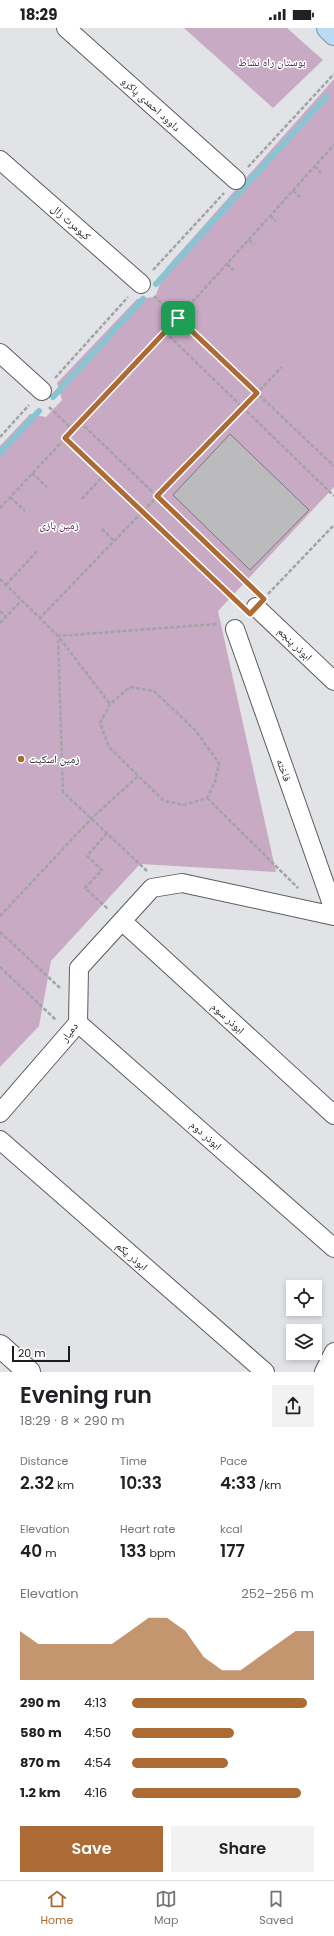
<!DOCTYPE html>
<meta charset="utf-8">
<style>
body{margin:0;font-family:Poppins,"Noto Naskh Arabic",sans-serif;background:#f2f2f2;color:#202124;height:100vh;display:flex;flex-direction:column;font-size:15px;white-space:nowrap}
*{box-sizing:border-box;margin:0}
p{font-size:13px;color:#757577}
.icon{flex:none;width:22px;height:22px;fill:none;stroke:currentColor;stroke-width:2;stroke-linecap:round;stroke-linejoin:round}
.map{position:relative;height:1344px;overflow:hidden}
.drawer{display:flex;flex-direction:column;background:#fff;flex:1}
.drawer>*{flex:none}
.buttons{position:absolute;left:286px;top:1252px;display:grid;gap:8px}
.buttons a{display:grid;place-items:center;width:36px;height:36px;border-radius:0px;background:#fff;box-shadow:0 2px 6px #0003;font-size:20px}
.scale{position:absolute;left:12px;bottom:10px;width:58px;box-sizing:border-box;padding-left:4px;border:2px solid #1b1c1d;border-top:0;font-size:11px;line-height:14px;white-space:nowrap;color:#1b1c1d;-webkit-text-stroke:3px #fff;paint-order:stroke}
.pin{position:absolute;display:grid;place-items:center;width:34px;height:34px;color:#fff;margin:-17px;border-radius:8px;box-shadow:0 2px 6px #0006}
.round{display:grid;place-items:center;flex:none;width:42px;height:42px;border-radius:0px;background:#f2f2f2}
.head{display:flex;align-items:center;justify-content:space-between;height:68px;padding:0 20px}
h1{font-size:22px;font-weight:600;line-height:30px}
.stats{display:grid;grid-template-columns:repeat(3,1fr);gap:6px;height:68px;padding:4px 20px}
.stats div{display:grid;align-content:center}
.stats b{font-size:17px;font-weight:600}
.stats small{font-size:11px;font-weight:400}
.stats p{font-size:11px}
.chart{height:112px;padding:8px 20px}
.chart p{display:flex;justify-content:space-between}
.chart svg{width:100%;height:72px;margin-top:4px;fill:#ac6b35;opacity:.7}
.button{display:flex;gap:8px;margin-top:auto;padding:8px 20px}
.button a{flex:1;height:46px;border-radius:0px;background:#ac6b35;color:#fff;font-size:16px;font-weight:600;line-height:46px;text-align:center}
.button a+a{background:#f2f2f2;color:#202124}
ul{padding:0 20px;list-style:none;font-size:13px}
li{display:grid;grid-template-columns:64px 48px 1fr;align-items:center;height:30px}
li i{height:10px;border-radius:5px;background:#ac6b35}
.status{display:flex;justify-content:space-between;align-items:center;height:28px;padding:0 20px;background:#fff;direction:ltr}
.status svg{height:11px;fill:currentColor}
.dock{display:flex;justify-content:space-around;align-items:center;height:56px;border-top:1px solid #e0e0e0;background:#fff;font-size:11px;color:#757577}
.dock a{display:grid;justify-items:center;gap:2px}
.dock .current{color:#ac6b35}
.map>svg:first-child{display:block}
.green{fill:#c8aac4}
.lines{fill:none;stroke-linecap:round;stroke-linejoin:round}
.stream{stroke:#89c4d2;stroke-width:6}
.building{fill:#bbbabd;stroke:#7a797c}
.minor-casing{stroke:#5b5c5e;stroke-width:20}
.secondary-casing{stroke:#5b5c5e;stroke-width:24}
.trunk-casing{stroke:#7792a7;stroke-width:24}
.path{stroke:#a2a3a6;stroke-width:2.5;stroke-dasharray:4 2;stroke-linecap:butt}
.minor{stroke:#fff;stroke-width:18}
.secondary{stroke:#fff;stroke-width:22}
.trunk{stroke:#badbf4;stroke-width:22}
.route-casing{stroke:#fff;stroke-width:8}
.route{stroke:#ac6b35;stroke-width:5}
.poi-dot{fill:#ac6b35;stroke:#fff;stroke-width:1.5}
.labels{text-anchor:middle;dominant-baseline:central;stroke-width:3;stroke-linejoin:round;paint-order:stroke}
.park-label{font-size:11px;fill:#4f204c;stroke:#fff}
.street-label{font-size:11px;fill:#1b1c1d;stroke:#fff}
.poi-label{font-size:11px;fill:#1b1c1d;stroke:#fff;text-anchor:start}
</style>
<div class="status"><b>18:29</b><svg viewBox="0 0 49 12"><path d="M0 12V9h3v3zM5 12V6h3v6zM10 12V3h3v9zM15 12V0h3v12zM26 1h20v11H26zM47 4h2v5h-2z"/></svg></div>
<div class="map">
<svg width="334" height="1344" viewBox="0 0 334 1344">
<rect width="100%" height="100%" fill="#e2e3e6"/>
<path class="green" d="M184 0H287L323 32 273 80Z
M334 51V459L218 583 276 844 140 836 51 933 39 998 0 1039V418L30 386 46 389 62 372 57 355 137 271 155 269 166 240Z"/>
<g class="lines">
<path class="stream" d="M156 256 327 68
M53 369 143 271
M0 425 39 383"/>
</g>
<path class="building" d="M230 406 309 482 250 542 173 467Z"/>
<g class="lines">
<g class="minor-casing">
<path id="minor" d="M66 0 236 152
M0 132 141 256
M0 325 42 363
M256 579 334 653
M235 601 334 882
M122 893 334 1087
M78 995 334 1220
M0 1085 78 995 79 940 152 860 182 855 334 888
M0 1112 265 1344
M324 1344 334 1324"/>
</g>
<g class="secondary-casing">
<path id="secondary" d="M0 1318 29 1344"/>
</g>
<g class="trunk-casing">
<path id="trunk" d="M328 0 334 6"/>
</g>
<path class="path" d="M315 138 321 145
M248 139 334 46
M293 163 300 169
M270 188 276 193
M249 212 254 217
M227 236 233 242
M153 242 224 165
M154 268 334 438
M165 304 334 468
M55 350 128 269
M49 379 73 402
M80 394 253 561
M0 409 29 377
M65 410 239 575
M32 445 47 459
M10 469 25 483
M82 471 104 447
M0 480 178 290 334 117
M102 501 114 513
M0 551 58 608 110 676
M6 557 37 523
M268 566 334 497
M0 583 6 589
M39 591 282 339
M0 595 21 573
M130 659 154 663 195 702 219 735 215 754 207 770 184 777 164 773 109 719 100 695 110 676Z
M207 770 298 860
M107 805 87 828 102 842 85 860 108 881
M147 843 63 764 58 608 217 596
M0 888 92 790 138 748
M0 904 60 960
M0 939 56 992"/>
<use href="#minor" class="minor"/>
<use href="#secondary" class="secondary"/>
<use href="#trunk" class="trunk"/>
</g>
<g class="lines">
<g class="route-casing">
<path id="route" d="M178 290 257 365 157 468 264 571 250 586 65 410Z"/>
</g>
<use href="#route" class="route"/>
</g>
<circle class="poi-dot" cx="21" cy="731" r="4"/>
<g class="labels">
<g class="park-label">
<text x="272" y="34">بوستان راه نشاط</text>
<text x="59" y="497">زمین بازی</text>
</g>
<g class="street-label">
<text transform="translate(151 76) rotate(42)">داوود احمدی پاکرو</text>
<text transform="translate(71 194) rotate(41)">کیومرث زال</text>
<text transform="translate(295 616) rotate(44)">ابوذر پنجم</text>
<text transform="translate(284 742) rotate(70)">فاخته</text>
<text transform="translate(228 990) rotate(42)">ابوذر سوم</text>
<text transform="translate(69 1004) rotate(-53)">دمیار</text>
<text transform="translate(206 1107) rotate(41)">ابوذر دوم</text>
<text transform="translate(132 1228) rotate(41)">ابوذر یکم</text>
</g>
<g class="poi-label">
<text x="29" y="731">زمین اسکیت</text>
</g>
</g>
</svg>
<div class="buttons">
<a><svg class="icon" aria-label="locate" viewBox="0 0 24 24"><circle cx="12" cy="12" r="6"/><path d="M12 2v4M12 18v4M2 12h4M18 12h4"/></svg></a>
<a><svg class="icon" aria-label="layers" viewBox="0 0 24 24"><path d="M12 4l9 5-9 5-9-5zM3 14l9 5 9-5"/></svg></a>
</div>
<div class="scale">20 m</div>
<div class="pin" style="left:178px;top:290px;background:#1e9e55"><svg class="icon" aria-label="arrive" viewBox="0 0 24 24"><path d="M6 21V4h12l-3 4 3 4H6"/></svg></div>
</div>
<section class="drawer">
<div class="head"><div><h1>Evening run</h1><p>18:29 · 8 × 290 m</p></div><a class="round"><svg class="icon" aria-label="share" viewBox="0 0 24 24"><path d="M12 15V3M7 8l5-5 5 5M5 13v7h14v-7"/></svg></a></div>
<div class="stats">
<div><p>Distance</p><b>2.32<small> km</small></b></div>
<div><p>Time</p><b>10:33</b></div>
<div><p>Pace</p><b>4:33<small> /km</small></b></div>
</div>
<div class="stats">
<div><p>Elevation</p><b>40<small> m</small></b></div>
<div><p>Heart rate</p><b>133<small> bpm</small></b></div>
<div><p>kcal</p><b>177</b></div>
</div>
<div class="chart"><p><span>Elevation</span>252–256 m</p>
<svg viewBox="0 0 160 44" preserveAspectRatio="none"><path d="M0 44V14L10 22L20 22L30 22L40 22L50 22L60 14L70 6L80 6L90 14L100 30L110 38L120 38L130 30L140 22L150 14L160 14V44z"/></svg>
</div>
<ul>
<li><b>290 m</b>4:13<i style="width:96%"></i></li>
<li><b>580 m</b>4:50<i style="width:56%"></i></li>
<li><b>870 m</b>4:54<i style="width:53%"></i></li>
<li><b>1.2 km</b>4:16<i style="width:93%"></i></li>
</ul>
<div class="button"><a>Save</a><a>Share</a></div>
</section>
<nav class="dock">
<a class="current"><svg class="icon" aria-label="home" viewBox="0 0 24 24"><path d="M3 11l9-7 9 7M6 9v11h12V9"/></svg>Home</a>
<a><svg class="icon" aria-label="map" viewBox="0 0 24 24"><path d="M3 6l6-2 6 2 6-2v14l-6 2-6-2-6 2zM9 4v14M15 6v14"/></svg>Map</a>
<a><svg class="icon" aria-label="saved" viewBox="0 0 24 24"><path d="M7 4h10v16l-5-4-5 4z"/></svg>Saved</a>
</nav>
